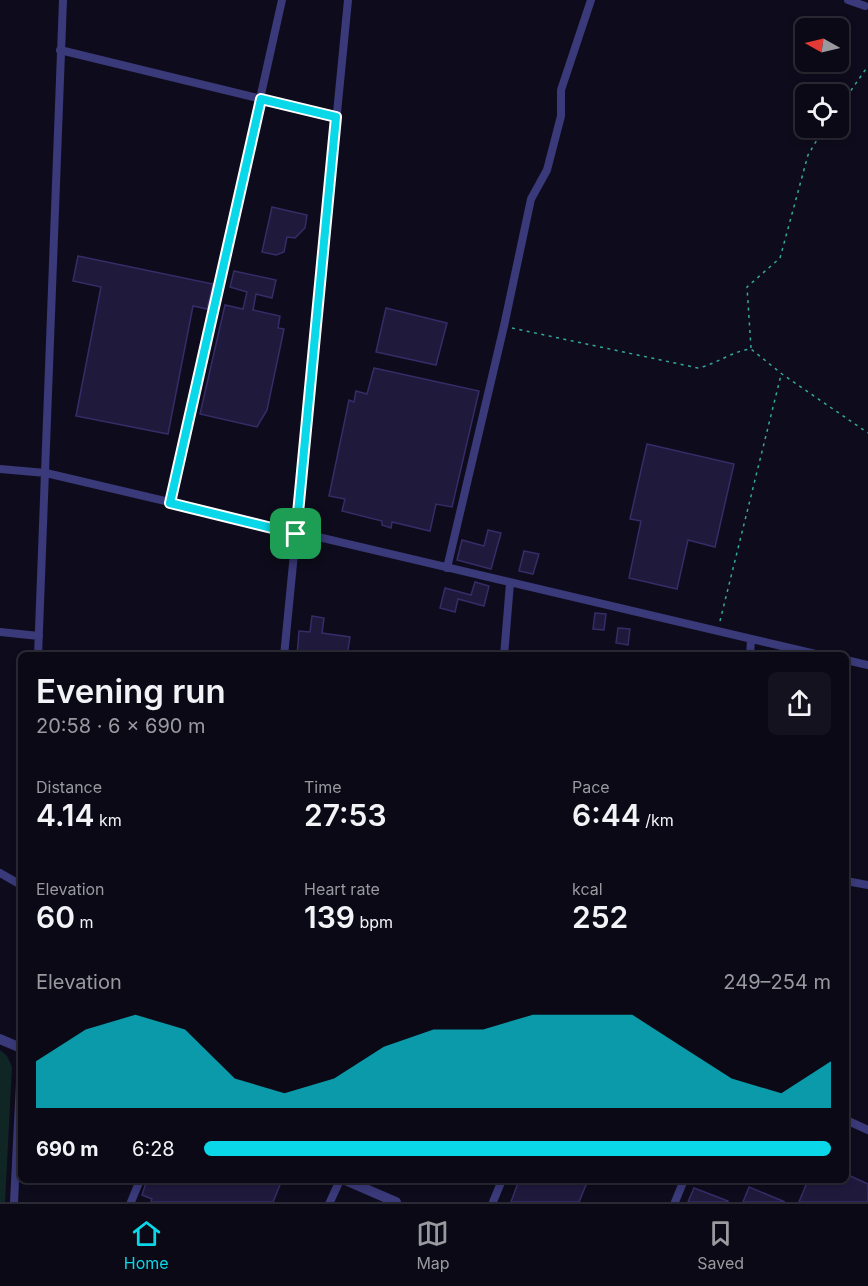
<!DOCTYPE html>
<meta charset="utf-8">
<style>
body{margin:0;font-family:Inter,sans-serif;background:#13121e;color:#f1f3f6;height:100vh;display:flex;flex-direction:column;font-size:22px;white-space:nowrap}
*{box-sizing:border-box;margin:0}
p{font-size:20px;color:#999aa0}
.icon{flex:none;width:33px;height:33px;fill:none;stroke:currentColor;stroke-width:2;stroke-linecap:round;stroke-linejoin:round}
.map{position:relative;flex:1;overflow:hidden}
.drawer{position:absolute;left:18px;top:652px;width:831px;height:531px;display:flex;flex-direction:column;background:#0a0915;border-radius:9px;box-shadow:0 3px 9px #0003,0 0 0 2px #2a2a34}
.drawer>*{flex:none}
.needle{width:39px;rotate:278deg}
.controls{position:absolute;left:795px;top:18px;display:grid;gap:12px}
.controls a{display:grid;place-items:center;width:54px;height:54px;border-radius:9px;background:#0a0915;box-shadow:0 3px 9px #0003,0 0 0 2px #2a2a34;font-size:30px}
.pin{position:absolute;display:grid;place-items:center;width:51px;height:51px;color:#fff;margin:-26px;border-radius:12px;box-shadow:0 3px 9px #0006}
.round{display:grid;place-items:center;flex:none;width:63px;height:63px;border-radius:9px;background:#13121e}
.headline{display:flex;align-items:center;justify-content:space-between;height:102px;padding:0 18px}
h1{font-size:33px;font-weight:600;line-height:45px}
.metrics{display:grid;grid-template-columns:repeat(3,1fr);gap:9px;height:102px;padding:6px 18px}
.metrics div{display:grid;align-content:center}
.metrics b{font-size:30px;font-weight:600}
.metrics small{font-size:16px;font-weight:400}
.metrics p{font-size:16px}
.chart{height:168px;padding:12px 18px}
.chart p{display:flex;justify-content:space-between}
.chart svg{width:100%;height:108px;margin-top:6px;fill:#0ad8e8;opacity:.7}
ul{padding:0 18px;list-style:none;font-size:20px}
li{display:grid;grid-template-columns:96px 72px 1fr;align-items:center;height:45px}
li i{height:15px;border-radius:8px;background:#0ad8e8}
.tabs{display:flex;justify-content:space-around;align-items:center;height:84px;border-top:2px solid #2a2a34;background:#0a0915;font-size:16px;color:#999aa0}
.tabs a{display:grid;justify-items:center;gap:3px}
.tabs .current{color:#0ad8e8}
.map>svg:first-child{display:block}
.green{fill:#102624}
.building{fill:#1f193c;stroke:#362c67;stroke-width:1.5}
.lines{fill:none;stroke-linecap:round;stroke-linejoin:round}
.path{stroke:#32a89e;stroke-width:1.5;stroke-dasharray:3 4.5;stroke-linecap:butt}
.minor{stroke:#3a3979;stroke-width:8}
.tertiary{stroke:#3a3979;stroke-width:10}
.route-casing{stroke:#fff;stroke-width:12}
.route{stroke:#0ad8e8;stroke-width:8}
</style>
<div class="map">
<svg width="868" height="1202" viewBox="0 0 868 1202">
<rect width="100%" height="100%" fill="#0e0c1c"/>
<path class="green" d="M0 1050 7 1056 12 1067 5 1202H0Z"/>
<path class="building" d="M272 207 307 215 305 228 295 238 287 237 284 252 276 255 262 252Z
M78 256 213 284 207 309 193 306 168 434 76 416 101 287 73 281Z
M234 271 276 280 272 298 256 294 253 310 280 316 278 328 284 329 267 410 257 427 200 414 225 305 243 309 247 292 230 287Z
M386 308 447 323 436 365 376 352Z
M374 368 479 391 452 507 436 504 430 531 392 522 391 528 382 525V521L342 511 345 499 329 496 349 400 354 402 356 391 367 394Z
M647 444 734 464 715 547 688 540 677 589 629 578 641 521 630 519Z
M488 530 501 533 491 569 457 560 462 540 484 546Z
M524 551 539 554 533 574 519 571Z
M475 582 489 586 484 606 458 599 455 612 440 608 445 588 471 595Z
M595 613 606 614 604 630 593 629Z
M312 616 324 618 322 633 350 637 347 656H297L299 631 310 632Z
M618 628 630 629 628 645 616 643Z
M846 1174 868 1184V1202H799L808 1180H846Z
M147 1180H282L273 1202H151L152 1199 142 1195Z
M519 1180H588L579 1202H511Z
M749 1187 785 1202H743Z
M694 1188 728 1201V1202H688Z"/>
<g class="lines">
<path class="path" d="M838 109 868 66
M512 328 698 368C717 364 732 351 751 349L782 374 868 433
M751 348 747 287 780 258 808 155 824 128
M720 621 781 375"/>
<path class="minor" d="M848 0 865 6
M60 50 336 117
M0 469 46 473 824 656
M170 503 282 0
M447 568 504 326 531 199 547 170 561 116V90L591 0
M0 632 39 636
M38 656 63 0
M284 656 348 0
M504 656 510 583
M750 656 751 639
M846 660 868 665
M0 873 21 885
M846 881 868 885
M846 1120 868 1130
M14 1202 21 1063
M131 1202 140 1180
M330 1202 340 1180
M493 1202 502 1180
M675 1202 684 1180"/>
<path class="tertiary" d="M0 1039 21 1048
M345 1180 396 1202"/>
</g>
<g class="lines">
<g class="route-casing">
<path id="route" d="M261 99 336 117 296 534 170 503Z"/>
</g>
<use href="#route" class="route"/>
</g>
</svg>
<div class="controls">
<a><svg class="needle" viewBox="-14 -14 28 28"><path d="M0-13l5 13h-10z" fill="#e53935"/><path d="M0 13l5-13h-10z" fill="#999aa0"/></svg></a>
<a><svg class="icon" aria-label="locate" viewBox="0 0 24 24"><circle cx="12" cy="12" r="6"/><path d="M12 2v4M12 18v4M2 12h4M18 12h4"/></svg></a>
</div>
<div class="pin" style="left:296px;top:534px;background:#1e9e55"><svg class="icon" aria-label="arrive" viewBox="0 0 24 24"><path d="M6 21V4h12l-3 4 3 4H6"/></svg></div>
<section class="drawer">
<div class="headline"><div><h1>Evening run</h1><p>20:58 · 6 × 690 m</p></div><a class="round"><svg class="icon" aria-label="share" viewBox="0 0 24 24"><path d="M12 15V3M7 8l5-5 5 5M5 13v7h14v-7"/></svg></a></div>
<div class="metrics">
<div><p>Distance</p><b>4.14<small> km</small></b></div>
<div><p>Time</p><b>27:53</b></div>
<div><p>Pace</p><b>6:44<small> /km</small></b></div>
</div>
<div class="metrics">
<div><p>Elevation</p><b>60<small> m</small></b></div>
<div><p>Heart rate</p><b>139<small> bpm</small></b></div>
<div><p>kcal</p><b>252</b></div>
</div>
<div class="chart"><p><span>Elevation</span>249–254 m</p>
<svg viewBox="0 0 160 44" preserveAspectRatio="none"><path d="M0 44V25L10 12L20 6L30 12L40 32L50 38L60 32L70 19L80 12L90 12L100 6L110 6L120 6L130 19L140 32L150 38L160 25V44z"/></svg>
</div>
<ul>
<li><b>690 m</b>6:28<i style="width:100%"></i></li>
</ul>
</section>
</div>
<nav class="tabs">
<a class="current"><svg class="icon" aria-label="home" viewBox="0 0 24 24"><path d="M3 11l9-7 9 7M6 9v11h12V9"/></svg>Home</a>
<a><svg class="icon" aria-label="map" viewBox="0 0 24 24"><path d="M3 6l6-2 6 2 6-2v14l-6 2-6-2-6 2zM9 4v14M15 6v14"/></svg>Map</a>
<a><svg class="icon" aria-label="saved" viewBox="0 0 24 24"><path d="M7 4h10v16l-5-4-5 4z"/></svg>Saved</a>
</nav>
